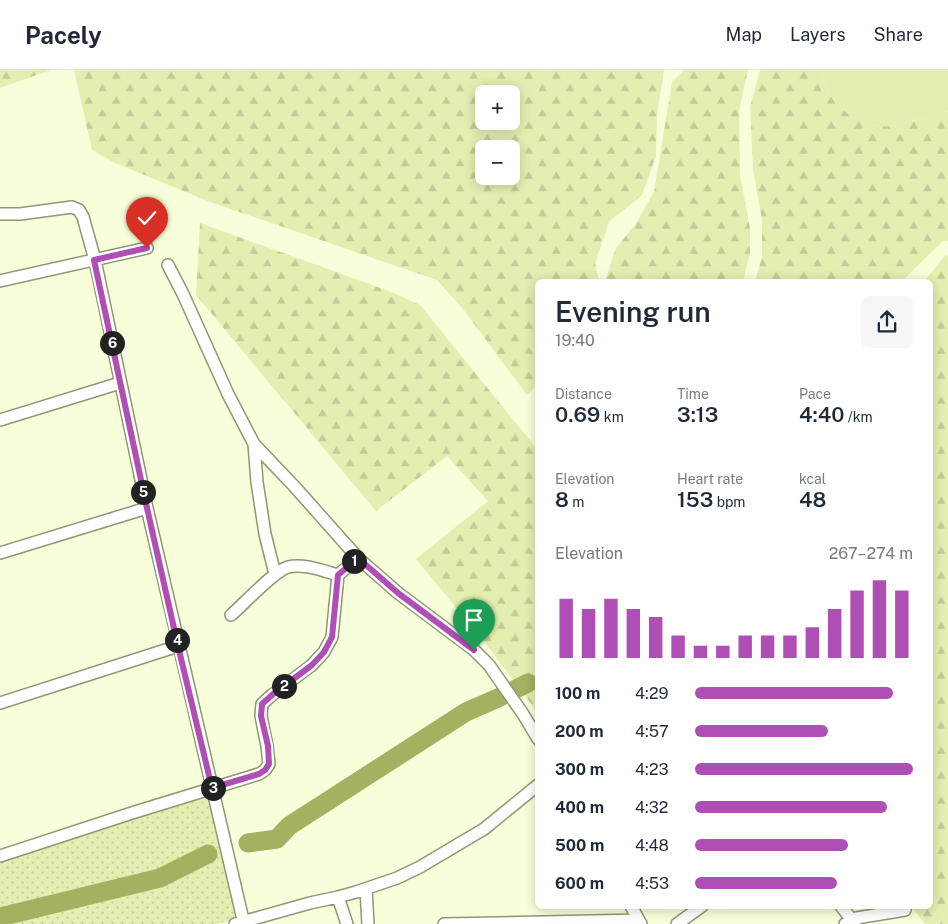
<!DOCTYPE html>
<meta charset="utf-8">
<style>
body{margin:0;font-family:"Public Sans",sans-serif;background:#f6f6f7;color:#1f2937;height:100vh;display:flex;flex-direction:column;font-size:19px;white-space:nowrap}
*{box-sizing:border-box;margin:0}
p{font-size:16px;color:#747a83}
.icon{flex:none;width:28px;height:28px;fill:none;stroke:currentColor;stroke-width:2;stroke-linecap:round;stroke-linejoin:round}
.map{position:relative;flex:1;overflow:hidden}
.panel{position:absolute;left:535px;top:209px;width:398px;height:630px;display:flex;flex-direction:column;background:#fff;border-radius:8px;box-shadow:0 2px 12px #0003}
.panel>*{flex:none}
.fabs{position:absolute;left:475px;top:15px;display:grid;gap:10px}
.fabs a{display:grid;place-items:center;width:45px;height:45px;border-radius:8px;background:#fff;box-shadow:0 2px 12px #0003;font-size:25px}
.pin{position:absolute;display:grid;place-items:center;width:42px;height:42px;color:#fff;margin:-51px -21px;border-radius:50% 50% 50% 0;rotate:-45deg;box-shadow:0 0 5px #0007}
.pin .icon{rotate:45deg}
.km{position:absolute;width:25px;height:25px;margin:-12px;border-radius:50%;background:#222;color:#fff;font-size:14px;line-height:25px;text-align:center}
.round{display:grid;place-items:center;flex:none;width:52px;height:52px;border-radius:8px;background:#f6f6f7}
.headline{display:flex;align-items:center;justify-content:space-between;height:85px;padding:0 20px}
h1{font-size:28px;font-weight:600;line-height:38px}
.stats{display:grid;grid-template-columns:repeat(3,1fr);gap:8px;height:85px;padding:5px 20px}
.stats div{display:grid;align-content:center}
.stats b{font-size:21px;font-weight:600}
.stats small{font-size:14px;font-weight:400}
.stats p{font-size:14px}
.chart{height:140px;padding:10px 20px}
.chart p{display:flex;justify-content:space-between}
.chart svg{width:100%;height:90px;margin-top:5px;stroke:#af4eb5;stroke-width:6}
ul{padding:0 20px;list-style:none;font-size:16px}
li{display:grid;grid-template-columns:80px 60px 1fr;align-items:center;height:38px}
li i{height:12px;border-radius:6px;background:#af4eb5}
header{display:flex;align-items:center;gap:30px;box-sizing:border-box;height:70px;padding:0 25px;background:#fff;border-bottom:1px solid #e0e1e3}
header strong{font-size:24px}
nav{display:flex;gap:28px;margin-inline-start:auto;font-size:18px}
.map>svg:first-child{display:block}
.grass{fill:#e4eeb1}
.forest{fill:url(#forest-firs);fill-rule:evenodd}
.park{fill:url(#park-dots)}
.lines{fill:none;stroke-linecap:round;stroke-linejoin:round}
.river{stroke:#a5b060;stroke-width:19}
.street-casing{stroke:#909675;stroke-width:14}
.street{stroke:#fff;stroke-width:11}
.route-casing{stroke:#fff;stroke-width:10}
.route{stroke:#af4eb5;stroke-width:6}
</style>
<header>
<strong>Pacely</strong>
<nav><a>Map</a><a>Layers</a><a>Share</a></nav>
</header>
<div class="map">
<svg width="948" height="854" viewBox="0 0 948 854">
<defs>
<pattern id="forest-firs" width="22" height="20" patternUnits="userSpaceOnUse" patternTransform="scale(1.25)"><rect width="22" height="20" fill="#e4eeb1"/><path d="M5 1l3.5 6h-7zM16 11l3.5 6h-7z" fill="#c3cc98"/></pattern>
<pattern id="park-dots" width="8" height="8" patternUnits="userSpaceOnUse" patternTransform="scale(1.25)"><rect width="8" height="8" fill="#e4eeb1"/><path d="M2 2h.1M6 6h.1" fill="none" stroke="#c3cc98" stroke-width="1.8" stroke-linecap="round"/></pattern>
</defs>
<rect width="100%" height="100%" fill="#f7feda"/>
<path class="grass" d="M821 0H948V41C938 46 926 48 915 50 906 52 897 55 889 56 868 58 844 45 832 28 826 20 823 10 821 0Z"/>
<path class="forest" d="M0 0H51L0 18Z
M74 0H664L657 45 656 86 642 125 609 152 595 193 599 211H538L537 315 527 325 463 239 437 210 210 132 115 93 92 80ZM484 24H511V51H484ZM484 79H511V106H484Z
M684 0H748L739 41 740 104 750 159V183L743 211H606V209L615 180 636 153 654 122 672 12Z
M760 0H821C823 10 826 20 832 28 844 45 868 58 889 56 897 55 906 52 915 50 926 48 938 46 948 41V171H943L902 211H755L762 187V150L753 100 750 37Z
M200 153 389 221 420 235 537 379V642L486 574 416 489 488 431 447 386 376 441 196 225Z
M946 185 948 186V854H925L911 836H930V211H924Z"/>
<path class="park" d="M209 722 226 794 235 849 217 854H0V790Z"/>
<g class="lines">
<path class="river" d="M248 773 277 769 289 756 466 642 498 628 528 613
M0 847 160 808 208 784"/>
<g class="street-casing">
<path id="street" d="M0 144H20L72 137 79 140 83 147 95 190 147 438 244 854
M168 195 183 224 228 324 254 374 294 416 358 488 398 523 474 580 489 595 523 644 538 669
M0 211 147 178
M0 350 120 313
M254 374 257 412 265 464 275 504
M0 483 147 438
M231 545C244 534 274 501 288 497 303 493 324 501 338 505
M0 633 178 576
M0 786 135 742 259 704 265 700 269 694 267 676 261 646 262 634 272 625 312 595 324 582 332 567 338 505 358 488
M366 819 368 854
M338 827 347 854
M631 836 641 854
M841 836 855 854
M235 854 310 833 338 827 356 822 397 808 420 797 484 759 538 715
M444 854 639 850
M677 854 702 836
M845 854 851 849 905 840"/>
</g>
<use href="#street" class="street"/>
</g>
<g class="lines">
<g class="route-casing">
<path id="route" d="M147 178 94 190 147 438 178 576 212 718 259 704 265 700 269 694 268 676 261 646 262 634 272 625 312 595 324 582 332 567 338 505 358 488 398 523 474 580"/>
</g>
<use href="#route" class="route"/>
</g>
</svg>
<div class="fabs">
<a>+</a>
<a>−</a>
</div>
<div class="pin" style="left:474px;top:580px;background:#1e9e55"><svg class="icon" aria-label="arrive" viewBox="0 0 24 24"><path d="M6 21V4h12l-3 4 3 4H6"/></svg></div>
<div class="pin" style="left:147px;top:178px;background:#d93025"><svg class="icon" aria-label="check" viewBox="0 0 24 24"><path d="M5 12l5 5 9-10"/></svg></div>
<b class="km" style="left:354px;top:491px">1</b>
<b class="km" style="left:284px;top:616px">2</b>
<b class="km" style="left:213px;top:718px">3</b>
<b class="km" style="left:177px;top:570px">4</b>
<b class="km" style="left:143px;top:422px">5</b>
<b class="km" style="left:112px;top:273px">6</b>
<section class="panel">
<div class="headline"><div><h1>Evening run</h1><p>19:40</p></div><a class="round"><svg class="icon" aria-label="share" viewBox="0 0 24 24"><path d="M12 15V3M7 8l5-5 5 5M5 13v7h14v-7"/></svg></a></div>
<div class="stats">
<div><p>Distance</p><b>0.69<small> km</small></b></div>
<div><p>Time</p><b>3:13</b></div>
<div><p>Pace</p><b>4:40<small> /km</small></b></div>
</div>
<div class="stats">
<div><p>Elevation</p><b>8<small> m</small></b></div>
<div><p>Heart rate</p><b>153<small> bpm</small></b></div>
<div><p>kcal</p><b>48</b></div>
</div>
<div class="chart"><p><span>Elevation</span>267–274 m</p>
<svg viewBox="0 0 160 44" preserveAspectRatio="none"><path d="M5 44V15M15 44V20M25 44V15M35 44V20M45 44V24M55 44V33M65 44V38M75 44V38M85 44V33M95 44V33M105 44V33M115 44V29M125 44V20M135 44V11M145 44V6M155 44V11"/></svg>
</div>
<ul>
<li><b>100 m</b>4:29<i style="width:91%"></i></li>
<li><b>200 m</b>4:57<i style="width:61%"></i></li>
<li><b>300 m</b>4:23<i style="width:100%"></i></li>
<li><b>400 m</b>4:32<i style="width:88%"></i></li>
<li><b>500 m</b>4:48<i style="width:70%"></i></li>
<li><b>600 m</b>4:53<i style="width:65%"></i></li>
</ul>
</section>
</div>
